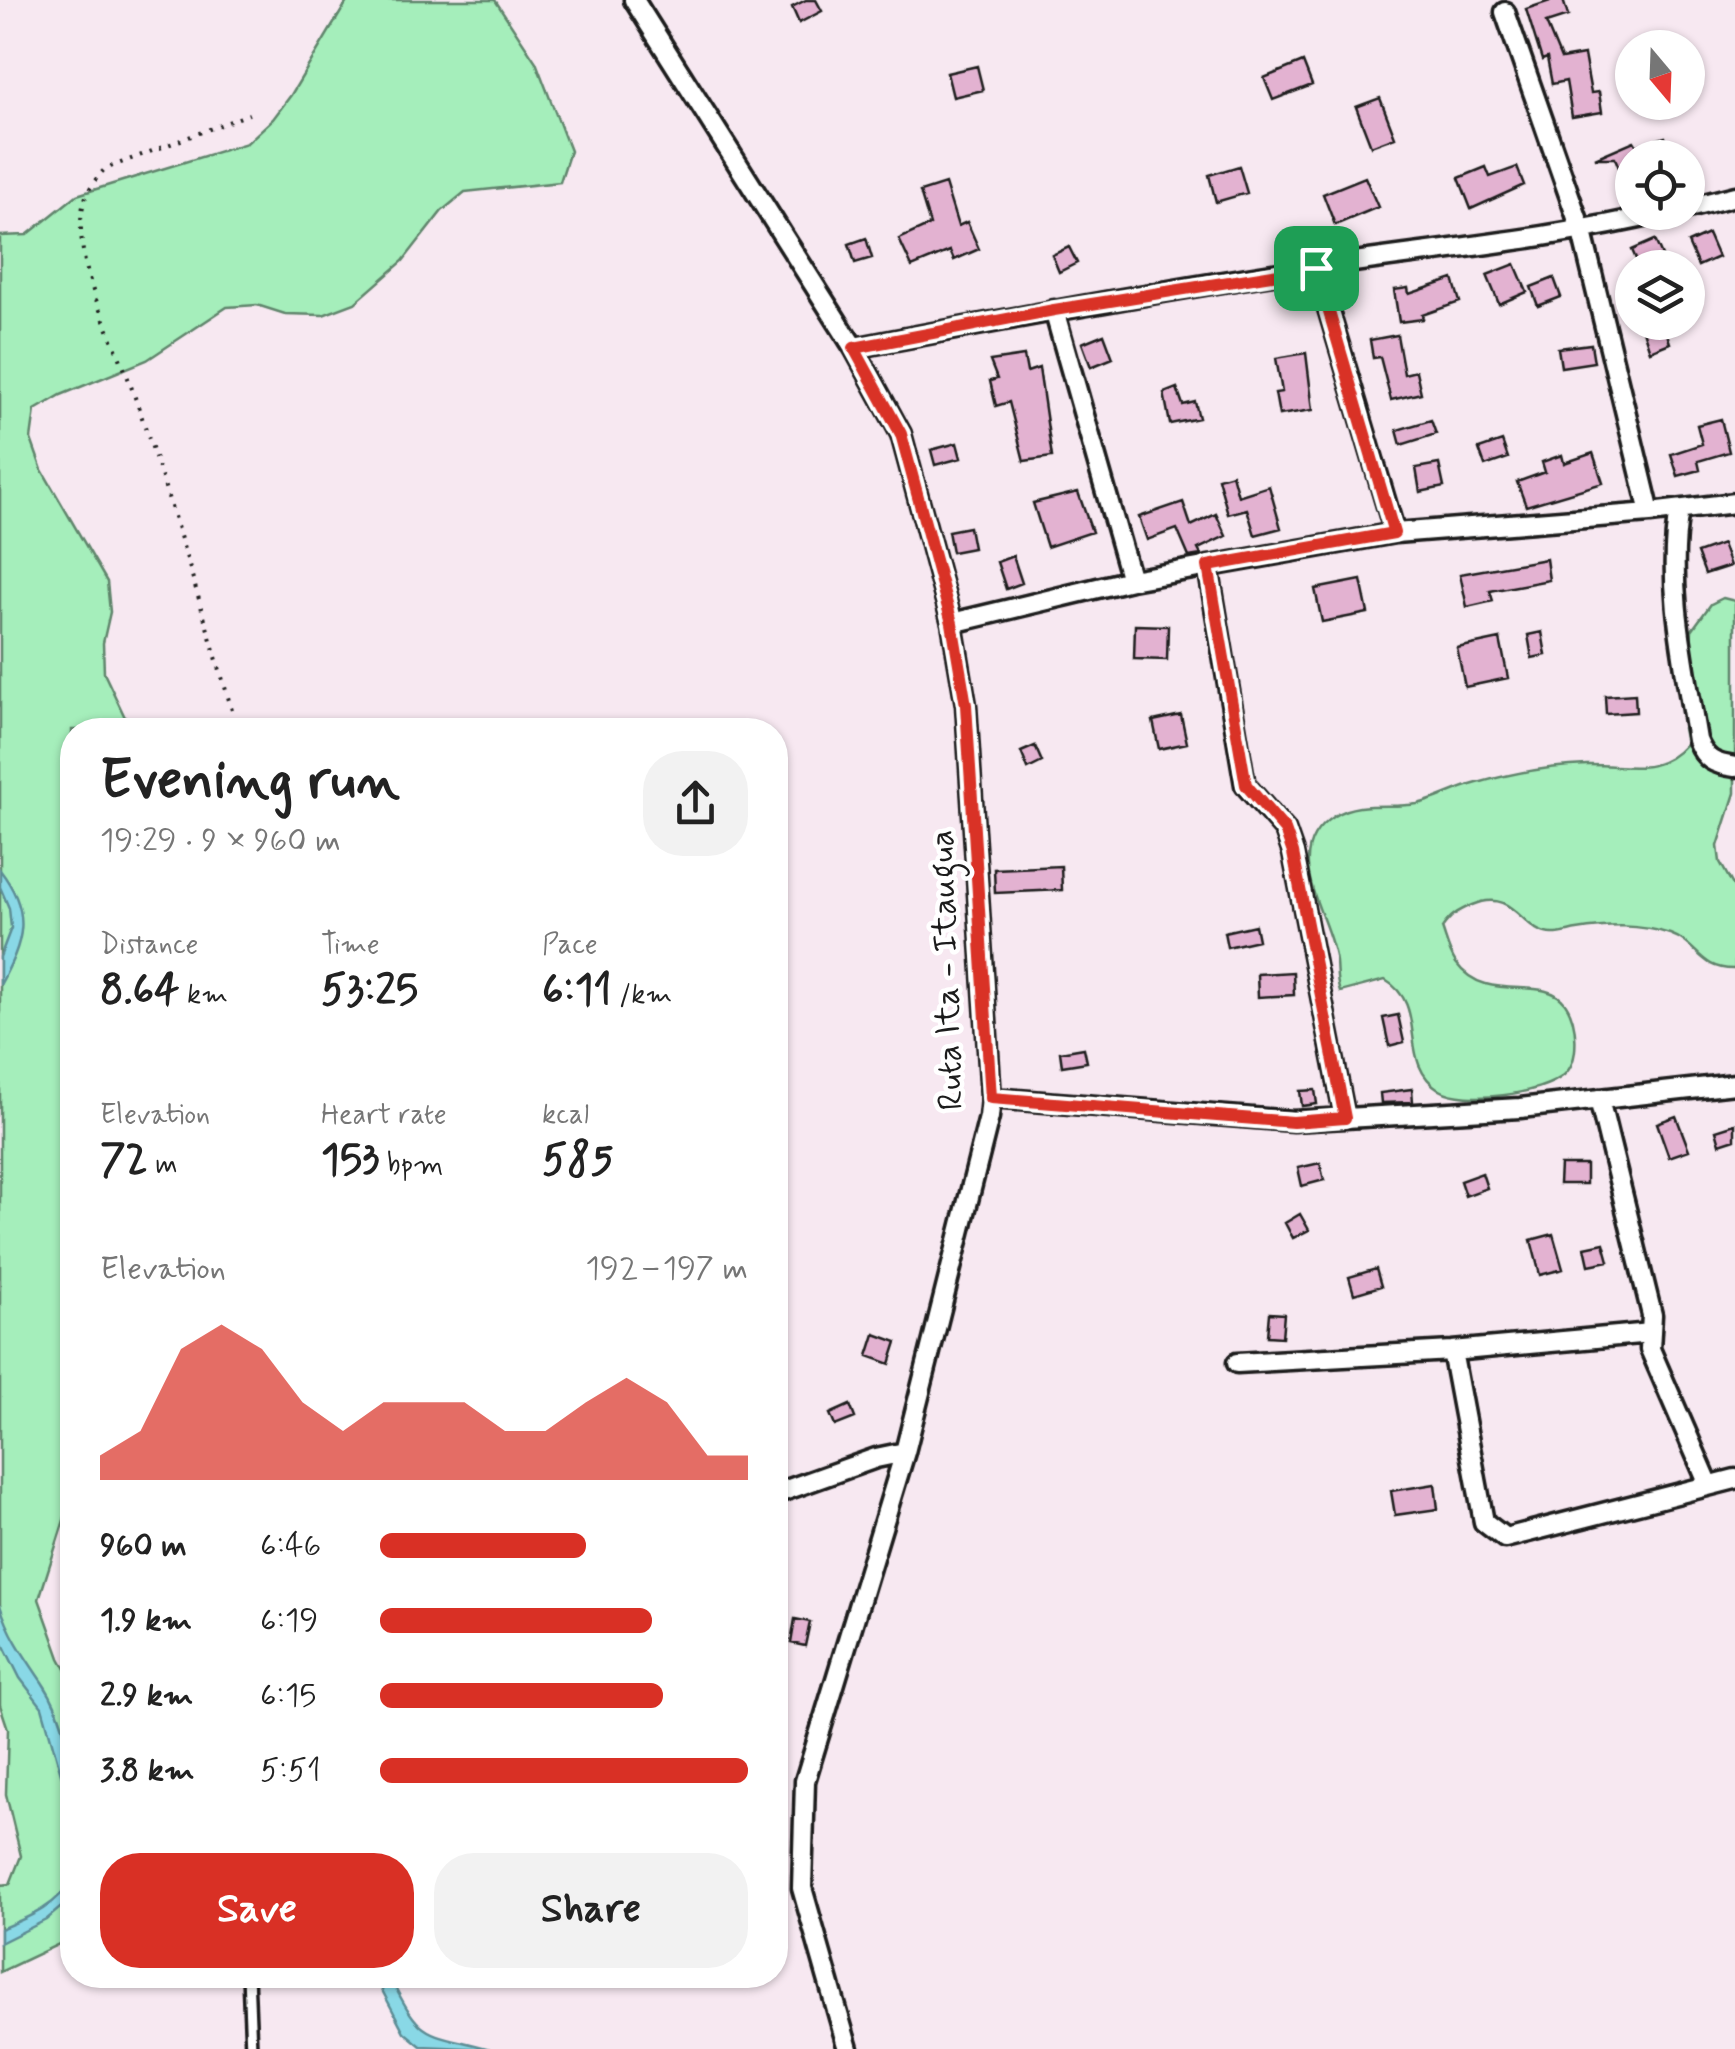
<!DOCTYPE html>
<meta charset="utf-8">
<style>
body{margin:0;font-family:Mynerve,sans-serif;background:#f2f2f2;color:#222;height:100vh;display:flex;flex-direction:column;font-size:38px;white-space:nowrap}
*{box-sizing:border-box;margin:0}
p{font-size:32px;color:#767676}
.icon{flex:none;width:55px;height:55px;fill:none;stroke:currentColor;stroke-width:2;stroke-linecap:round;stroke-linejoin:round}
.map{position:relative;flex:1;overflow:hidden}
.details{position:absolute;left:60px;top:718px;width:728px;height:1270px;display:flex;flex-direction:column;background:#fff;border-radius:40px;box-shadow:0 2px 8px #0004}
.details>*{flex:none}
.needle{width:65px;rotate:161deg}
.tools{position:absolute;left:1615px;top:30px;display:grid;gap:20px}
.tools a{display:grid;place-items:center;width:90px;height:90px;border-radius:50%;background:#fff;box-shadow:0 2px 8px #0004;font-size:50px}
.pin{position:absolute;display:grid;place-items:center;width:85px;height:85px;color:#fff;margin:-42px;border-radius:20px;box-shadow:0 5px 15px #0006}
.round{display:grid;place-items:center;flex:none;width:105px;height:105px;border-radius:40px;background:#f2f2f2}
.summary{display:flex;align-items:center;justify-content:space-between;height:170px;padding:0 40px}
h1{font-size:55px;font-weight:700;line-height:75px}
.metrics{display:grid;grid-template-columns:repeat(3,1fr);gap:15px;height:170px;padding:10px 40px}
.metrics div{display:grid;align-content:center}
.metrics b{font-size:42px;font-weight:700}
.metrics small{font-size:28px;font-weight:400}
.metrics p{font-size:28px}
.chart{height:280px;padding:20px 40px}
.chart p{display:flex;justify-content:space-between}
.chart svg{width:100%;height:180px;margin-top:10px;fill:#d93025;opacity:.7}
.button{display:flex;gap:20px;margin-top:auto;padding:20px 40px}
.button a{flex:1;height:115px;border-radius:40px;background:#d93025;color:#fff;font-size:40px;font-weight:700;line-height:115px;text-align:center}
.button a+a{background:#f2f2f2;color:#222}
ul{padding:0 40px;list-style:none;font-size:32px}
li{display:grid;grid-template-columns:160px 120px 1fr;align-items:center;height:75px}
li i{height:25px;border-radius:12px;background:#d93025}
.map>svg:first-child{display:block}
.green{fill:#a5eebb;stroke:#60856c;stroke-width:2.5}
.water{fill:#89d8e6;stroke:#5d8d95;stroke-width:2.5}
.building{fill:#e3b2d1;stroke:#1c1c1c;stroke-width:2.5}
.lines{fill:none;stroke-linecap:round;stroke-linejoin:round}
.service-casing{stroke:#1c1c1c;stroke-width:16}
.minor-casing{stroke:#1c1c1c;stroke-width:25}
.path{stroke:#1c1c1c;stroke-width:4;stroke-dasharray:2.5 8;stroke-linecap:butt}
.service{stroke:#fff;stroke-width:9}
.minor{stroke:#fff;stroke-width:18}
.route-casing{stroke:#fff;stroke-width:20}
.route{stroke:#d93025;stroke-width:12}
.labels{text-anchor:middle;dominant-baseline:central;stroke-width:9;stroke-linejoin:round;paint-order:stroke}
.street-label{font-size:35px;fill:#1c1c1c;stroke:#fff}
</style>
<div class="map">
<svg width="1735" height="2049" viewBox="0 0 1735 2049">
<rect width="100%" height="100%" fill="#f7e8f1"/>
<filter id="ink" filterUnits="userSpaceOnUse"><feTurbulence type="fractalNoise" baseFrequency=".01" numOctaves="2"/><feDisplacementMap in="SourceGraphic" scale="20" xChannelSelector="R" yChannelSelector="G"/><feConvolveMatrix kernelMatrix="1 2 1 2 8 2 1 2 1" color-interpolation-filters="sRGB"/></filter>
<g filter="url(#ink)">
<path class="green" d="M348 0H495L536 62 570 151 560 182 465 192 442 211 403 261 355 303 323 315 285 314 257 305 227 307 147 360 61 395 35 410 31 439 42 470 107 582 110 612 103 643 104 673 131 730H72V1495L39 1599 60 1658 72 1680V1938L0 1972V1885L10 1884 21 1856 6 1794 8 1729 0 1705V236L27 235 77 195 247 143 273 119 291 95Z
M1723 598 1735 601V793L1718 846 1720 862 1735 889V969C1699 970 1699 944 1670 934 1639 924 1609 925 1577 930 1570 931 1562 934 1554 934 1521 935 1516 886 1472 905 1458 911 1451 915 1442 928 1446 939 1449 953 1456 963 1487 1006 1543 973 1565 1003 1577 1020 1581 1060 1564 1075 1542 1094 1465 1105 1440 1090 1396 1063 1430 1006 1385 980L1340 992C1336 981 1337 973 1336 962 1330 915 1277 852 1334 816 1359 800 1390 809 1417 804 1436 800 1455 789 1474 784 1509 774 1551 766 1587 765 1627 764 1656 778 1686 744L1683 728 1687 714 1692 630 1711 604Z"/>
<path class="water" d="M0 870C33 913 24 941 0 985V957L11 928 9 908 0 887Z
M0 1605C9 1635 25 1657 42 1682 68 1720 73 1767 72 1812L42 1707 20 1678 0 1638Z
M72 1878V1898L46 1920 0 1943V1929C27 1918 59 1906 72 1878Z
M374 1975H389C423 2043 423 2030 490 2049L421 2046 404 2032Z"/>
<path class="building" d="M806 0H816L822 11 799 23 792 7Z
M1553 0H1563L1568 16 1546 23 1561 59 1584 55 1591 93 1599 92 1602 112 1572 117 1566 81 1552 84 1547 58 1542 60 1526 9Z
M1303 62 1312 85 1273 100 1264 78Z
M977 66 983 90 953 97 947 73Z
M1380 98 1395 137 1371 146 1356 107Z
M1665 137 1673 158H1632V199L1615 158H1595L1634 141 1637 146Z
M1239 166 1247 193 1216 202 1209 175Z
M1486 167 1490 177 1517 167 1524 185 1471 209 1459 178Z
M1365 177 1378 207 1335 225 1323 194Z
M945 184 958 226 967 222 979 249 954 260 950 251 912 267 899 239 930 225 920 192Z
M1708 234 1718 257 1698 266 1688 243Z
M866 238 872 258 855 263 849 244Z
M1655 240 1662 256 1639 266 1632 250Z
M1069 247 1077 263 1059 272 1052 255Z
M1515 264 1527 292 1499 304 1487 275Z
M1554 278 1561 297 1538 306 1531 287Z
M1453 279 1460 302 1422 315 1423 319 1399 322 1394 290 1408 288 1409 294Z
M1653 322H1663L1670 343 1650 351 1642 327Z
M1104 334 1113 358 1091 367 1082 343Z
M1397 335 1404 374 1416 371 1421 393 1391 400 1380 357 1373 358 1370 340Z
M1591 344 1594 362 1561 367 1558 348Z
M1306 353 1313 410 1279 415 1275 393 1282 392 1276 358Z
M1024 356 1027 372 1039 368 1052 457 1024 461 1009 402 996 406 990 381 997 379 990 361Z
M1177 388 1183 405 1195 402 1199 418 1170 424 1164 393Z
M1721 419 1729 452 1698 461 1700 470 1678 476 1671 454 1702 444 1697 425Z
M1431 420 1436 434 1401 445 1397 430Z
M1502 441 1508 458 1485 466 1479 449Z
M957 443 961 458 935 465 931 450Z
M1593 453 1603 483 1526 506 1517 482 1545 472 1542 462 1562 455 1564 463Z
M1439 464 1444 487 1420 492 1416 468Z
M1232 474 1238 496 1269 486 1281 528 1255 535 1247 509 1228 514 1218 478Z
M1078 492 1092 532 1047 547 1033 503Z
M1183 502 1191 526 1216 514 1226 536 1198 549 1201 555 1189 557 1177 529 1147 540 1139 517Z
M969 527 973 548 952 552 948 531Z
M1722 544 1730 566 1705 574 1697 553Z
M1013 556 1022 583 1006 589 997 562Z
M1546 559 1549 580 1490 591 1493 601 1467 607 1460 574Z
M1361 580 1368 613 1322 622 1315 589Z
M1135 625 1168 626 1167 660 1134 659Z
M1542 632 1546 655 1532 658 1528 635Z
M1500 639 1508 678 1465 687 1457 648Z
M1635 694 1636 712 1606 714 1605 696Z
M1181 715 1187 743 1159 749 1153 721Z
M1035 746 1042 762 1028 769 1021 752Z
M1061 866 1062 890 995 893 994 869Z
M1255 925 1258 940 1227 947 1224 932Z
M1293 972 1294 995 1258 997 1257 974Z
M1398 1015 1404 1042 1389 1046 1383 1018Z
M1084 1048 1087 1062 1062 1066 1060 1052Z
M1412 1089 1413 1102 1381 1103 1380 1093Z
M1315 1090 1317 1104 1302 1106 1300 1091Z
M1676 1116 1689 1150 1669 1157 1657 1123Z
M1735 1124V1139L1720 1144 1716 1130Z
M1320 1163 1324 1180 1302 1186 1298 1168Z
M1560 1165H1586V1184H1559Z
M1482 1173 1487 1188 1465 1196 1460 1181Z
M1300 1214 1309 1230 1293 1238 1285 1223Z
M1553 1234 1563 1269 1540 1275 1531 1240Z
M1604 1243 1609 1261 1589 1265 1585 1247Z
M1376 1269 1381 1286 1354 1294 1349 1277Z
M1269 1313 1284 1314 1282 1337 1267 1336Z
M875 1334 897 1342 890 1364 868 1356Z
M850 1405 855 1418 835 1426 830 1414Z
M1435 1484 1438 1509 1395 1515 1391 1491Z
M795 1619 810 1622 805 1646 791 1643Z"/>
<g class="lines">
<g class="service-casing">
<path id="service" d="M248 1975 251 2049"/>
</g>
<g class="minor-casing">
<path id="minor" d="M634 0 854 348 901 434 952 623 966 705 991 1098 989 1117 905 1452 805 1781 802 1888 848 2049
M1505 12 1582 232 1650 513
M1688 208 1735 196
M1316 268 1395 533
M1054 310 1131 580
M854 348C1007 319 1159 291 1312 268 1431 250 1549 240 1666 212
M1679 510C1666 585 1685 666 1697 740 1705 760 1714 764 1735 767
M1208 566 1245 785 1285 830 1293 853 1345 1118
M952 623 1131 580 1395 533 1650 513 1735 503
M991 1098 1293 1121 1520 1108 1735 1084
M1599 1099 1652 1315 1650 1349 1709 1485
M1452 1351 1484 1522 1505 1538 1735 1479
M1237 1363 1452 1351 1651 1333
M775 1494 876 1458 905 1452"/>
</g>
<path class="path" d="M238 730C203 616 172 501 132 389 114 337 83 287 81 230 80 205 87 187 105 169L249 114"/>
<use href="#service" class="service"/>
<use href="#minor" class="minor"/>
</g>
</g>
<g class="lines" filter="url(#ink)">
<g class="route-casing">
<path id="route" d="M1316 268 1394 533 1208 566 1246 785 1285 830 1293 853 1345 1118 1293 1122 991 1098 966 705 952 623 901 434 854 348 1054 310Z"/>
</g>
<use href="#route" class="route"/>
</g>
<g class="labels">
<g class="street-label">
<text transform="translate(947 970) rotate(-92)">Ruta Ita - Itaugua</text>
</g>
</g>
</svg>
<div class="tools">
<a><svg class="needle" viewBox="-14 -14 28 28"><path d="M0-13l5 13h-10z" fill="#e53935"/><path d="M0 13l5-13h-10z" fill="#767676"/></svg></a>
<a><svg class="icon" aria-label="locate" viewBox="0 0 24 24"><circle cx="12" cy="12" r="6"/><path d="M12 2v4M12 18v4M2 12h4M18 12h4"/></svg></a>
<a><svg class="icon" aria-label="layers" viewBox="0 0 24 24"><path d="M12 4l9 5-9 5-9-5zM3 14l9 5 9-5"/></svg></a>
</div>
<div class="pin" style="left:1316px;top:268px;background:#1e9e55"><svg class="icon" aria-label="arrive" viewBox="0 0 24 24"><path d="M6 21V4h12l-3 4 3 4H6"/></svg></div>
<section class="details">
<div class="summary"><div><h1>Evening run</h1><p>19:29 · 9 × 960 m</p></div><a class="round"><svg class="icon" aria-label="share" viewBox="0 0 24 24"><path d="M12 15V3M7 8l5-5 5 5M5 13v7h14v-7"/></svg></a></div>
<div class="metrics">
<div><p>Distance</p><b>8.64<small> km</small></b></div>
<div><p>Time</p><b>53:25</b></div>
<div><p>Pace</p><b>6:11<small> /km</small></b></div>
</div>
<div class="metrics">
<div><p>Elevation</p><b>72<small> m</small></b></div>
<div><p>Heart rate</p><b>153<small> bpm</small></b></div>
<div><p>kcal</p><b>585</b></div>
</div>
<div class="chart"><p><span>Elevation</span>192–197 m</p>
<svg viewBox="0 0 160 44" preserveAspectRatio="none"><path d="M0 44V38L10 32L20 12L30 6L40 12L50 25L60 32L70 25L80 25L90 25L100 32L110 32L120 25L130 19L140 25L150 38L160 38V44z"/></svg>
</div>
<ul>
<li><b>960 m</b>6:46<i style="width:56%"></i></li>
<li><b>1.9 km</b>6:19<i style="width:74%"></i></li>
<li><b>2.9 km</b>6:15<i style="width:77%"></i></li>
<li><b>3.8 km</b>5:51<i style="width:100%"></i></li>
</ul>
<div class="button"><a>Save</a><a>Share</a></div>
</section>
</div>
